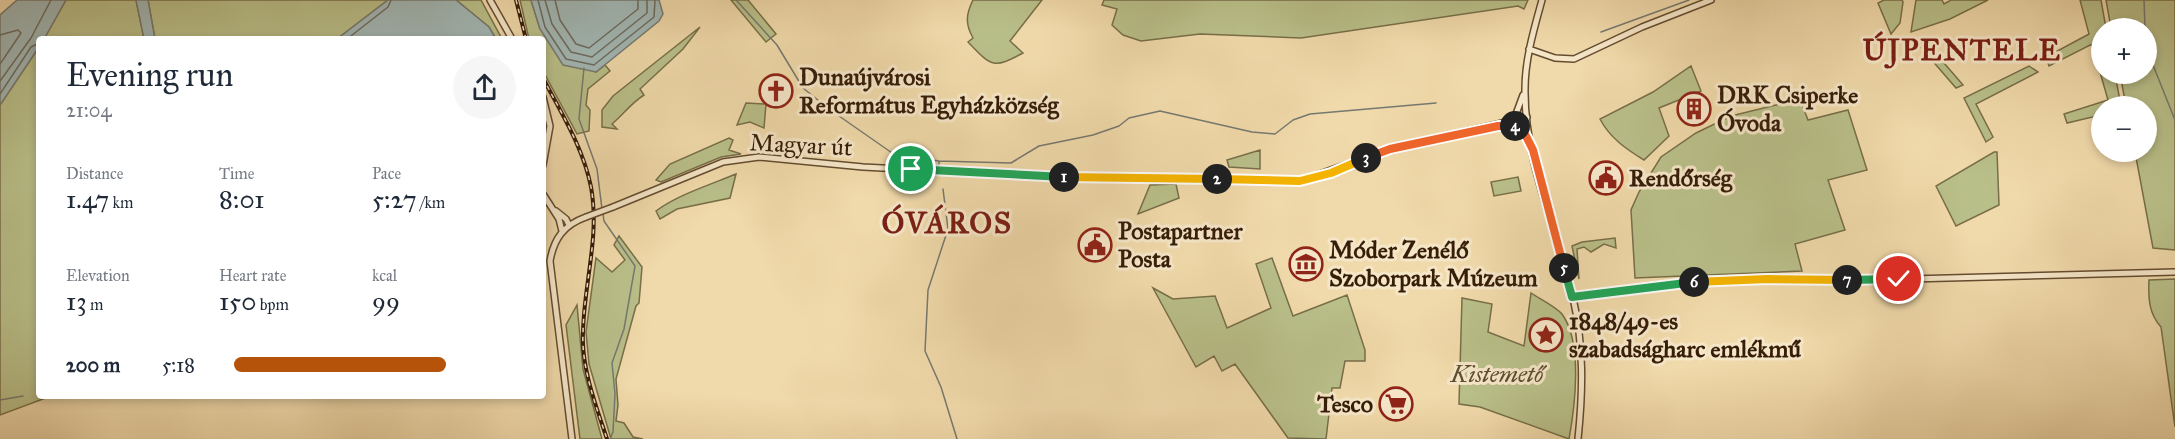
<!DOCTYPE html>
<meta charset="utf-8">
<style>
body{margin:0;font-family:"IM FELL Great Primer",serif;background:#f6f6f7;color:#1f2937;height:100vh;display:flex;flex-direction:column;font-size:22px;white-space:nowrap}
*{box-sizing:border-box;margin:0}
p{font-size:20px;color:#747a83}
.icon{flex:none;width:33px;height:33px;fill:none;stroke:currentColor;stroke-width:2;stroke-linecap:round;stroke-linejoin:round}
.map{position:relative;flex:1;overflow:hidden}
.panel{position:absolute;left:36px;top:36px;width:510px;height:363px;display:flex;flex-direction:column;background:#fff;border-radius:6px;box-shadow:0 3px 9px #0003}
.panel>*{flex:none}
.controls{position:absolute;left:2091px;top:18px;display:grid;gap:12px}
.controls a{display:grid;place-items:center;width:66px;height:66px;border-radius:50%;background:#fff;box-shadow:0 3px 9px #0003;font-size:30px}
.pin{position:absolute;display:grid;place-items:center;width:51px;height:51px;color:#fff;margin:-26px;border:3px solid #fff;border-radius:50%;box-shadow:0 2px 6px #0007}
.km{position:absolute;width:30px;height:30px;margin:-15px;border-radius:50%;background:#222;color:#fff;font-size:16px;line-height:30px;text-align:center}
.round{display:grid;place-items:center;flex:none;width:63px;height:63px;border-radius:32px;background:#f6f6f7}
.head{display:flex;align-items:center;justify-content:space-between;height:102px;padding:0 30px}
h1{font-size:33px;font-weight:600;line-height:45px}
.stats{display:grid;grid-template-columns:repeat(3,1fr);gap:9px;height:102px;padding:6px 30px}
.stats div{display:grid;align-content:center}
.stats b{font-size:26px;font-weight:600}
.stats small{font-size:16px;font-weight:400}
.stats p{font-size:16px}
ul{padding:0 30px;list-style:none;font-size:20px}
li{display:grid;grid-template-columns:96px 72px 1fr;align-items:center;height:45px}
li i{height:15px;border-radius:8px;background:#b45309}
.map>svg:first-child{display:block}
.green{fill:#b9bf89;stroke:#786e48;stroke-width:1.5}
.water{fill:#a1b7b5;stroke:#767970;stroke-width:1.5}
.lines{fill:none;stroke-linecap:round;stroke-linejoin:round}
.shore{stroke:#6c6a5e;stroke-width:1.5}
.stream{stroke:#767970;stroke-width:1.5}
.minor-casing{stroke:#644c30;stroke-width:8}
.minor{stroke:#f5e6c8;stroke-width:5}
.rail-casing{stroke:#361d08;stroke-width:4}
.rail{stroke:#f5e6c8;stroke-width:1.5;stroke-dasharray:4.5;stroke-linecap:butt}
.minor-bridge-casing{stroke:#644c30;stroke-width:8;stroke-linecap:butt}
.minor-bridge{stroke:#f5e6c8;stroke-width:5}
.split-1-casing{stroke:#fff;stroke-width:12}
.split-2-casing{stroke:#fff;stroke-width:12}
.split-3-casing{stroke:#fff;stroke-width:12}
.split-4-casing{stroke:#fff;stroke-width:12}
.split-5-casing{stroke:#fff;stroke-width:12}
.split-6-casing{stroke:#fff;stroke-width:12}
.split-7-casing{stroke:#fff;stroke-width:12}
.split-8-casing{stroke:#fff;stroke-width:12}
.split-1{stroke:#22a559;stroke-width:8}
.split-2{stroke:#f5b400;stroke-width:8}
.split-3{stroke:#f5b400;stroke-width:8}
.split-4{stroke:#f0652b;stroke-width:8}
.split-5{stroke:#f0652b;stroke-width:8}
.split-6{stroke:#22a559;stroke-width:8}
.split-7{stroke:#f5b400;stroke-width:8}
.split-8{stroke:#22a559;stroke-width:8}
.labels{text-anchor:middle;dominant-baseline:central;stroke-width:6;stroke-linejoin:round;paint-order:stroke}
.poi-label{font-size:24px;font-weight:bold;fill:#361d08;stroke:#f5e6c8;text-anchor:start}
.street-label{font-size:24px;fill:#361d08;stroke:#f5e6c8}
.park-label{font-size:24px;font-style:italic;fill:#5d4e2f;stroke:#f5e6c8}
.district-label{font-size:30px;font-weight:bold;letter-spacing:1.5px;fill:#7a1f14;stroke:#f5e6c8}
</style>
<div class="map">
<svg width="2175" height="439" viewBox="0 0 2175 439">
<rect width="100%" height="100%" fill="#f0d9aa"/>
<filter id="stains"><feTurbulence type="fractalNoise" baseFrequency=".00333" numOctaves="4"/><feColorMatrix values="0 0 0 0 .2 0 0 0 0 .09 0 0 0 0 .02 0 0 0 .5 -.17"/></filter>
<radialGradient id="worn" r=".72"><stop offset=".6" stop-color="#630" stop-opacity="0"/><stop offset="1" stop-color="#630" stop-opacity=".3"/></radialGradient>
<path class="green" d="M66 0H136L144 39H44Z
M148 0H388L337 39H155Z
M456 0H481L502 39H496L489 27Z
M520 0H531L540 29 596 72 605 65 610 71 588 89 586 105 590 110 589 131 577 134 543 71V39H529Z
M731 0H748L776 34 766 42Z
M973 0H1042L1010 41 1023 53C993 69 992 67 968 42L973 38C965 24 966 14 973 0Z
M1104 0H1528L1524 9 1518 6 1301 38 1200 34 1141 41 1123 35 1112 25 1117 9 1102 5Z
M1884 0H1902L1903 2 1900 23 1891 34 1878 3Z
M1916 0H1942L1944 4 1951 0H1988L1950 19 1911 32Z
M2080 0H2101L2106 28H2102V74H2115L2121 106H2102L2101 115 2067 123 2064 114 2108 100 2092 44 2049 66 2046 57 2089 34Z
M2106 0H2175V250L2153 248 2135 152H2146V106H2126L2120 74H2146V28H2111Z
M700 27 683 49 640 89 644 95C630 104 624 114 612 124L617 129 602 127V110L613 96Z
M1925 41 1963 85 1956 88 1917 43Z
M39 47V396H51L0 415V105Z
M1691 66 1701 91 1659 108 1669 136 1644 160C1626 149 1610 138 1600 119L1653 92Z
M2029 66 2038 72 1976 104 1993 137 1986 142 1964 98Z
M1800 99 1808 120 1848 110 1867 170 1828 180 1845 230 1795 244 1802 271 1635 278 1631 210 1639 192 1661 157 1696 133 1731 116Z
M746 103 766 104 764 128 750 122 737 125Z
M729 138 733 140 729 150 741 154 721 157 661 182 656 180 670 164Z
M1260 150V169L1229 167 1227 160Z
M1994 152H1997L1999 205 1956 226 1936 186Z
M736 174 730 198 677 209 660 219 656 211C677 195 712 184 736 174Z
M1518 177 1521 191 1494 196 1491 182Z
M1176 184 1179 198 1138 214 1150 185Z
M619 236 642 267 639 303 636 306 616 379 618 405 616 421 624 423 633 437 643 439H611L589 364 586 332 596 258 612 272 625 260 614 245Z
M1615 238 1616 248 1604 244 1591 252 1584 247 1577 249 1579 279 1572 246 1582 242Z
M1272 258 1293 316 1347 295 1365 350V361H1345L1340 388H1332L1326 439 1288 438 1235 364 1222 371 1214 356 1196 367 1153 288 1173 299 1215 296 1227 328 1271 308 1256 264Z
M2175 279V427L2161 327C2149 314 2148 298 2149 280Z
M1531 293C1540 299 1555 306 1562 314 1583 343 1575 406 1569 439L1480 407 1459 404 1462 298 1492 304 1488 332 1524 346Z
M577 305 583 369 602 439H580L566 325Z"/>
<path class="water" d="M17 0H66L44 39H39V47L0 105V15Z
M136 0H148L155 39H144Z
M388 0H456L489 27 496 39H337Z
M531 0H659L663 14 659 21 596 72 563 65 540 29Z"/>
<g class="lines">
<path class="shore" d="M538 0 545 27 566 59 594 65 654 17 655 0
M545 0 552 24 571 52 592 57 647 13V0
M555 0 560 20 576 44 589 48 638 9V0
M0 35 18 30 21 33 0 64
M347 39 388 7 391 0
M0 81 31 38 51 0
M0 94 31 47 39 43"/>
<path class="stream" d="M736 0 777 45 803 88 829 109 895 155 939 161V165
M2144 0 2145 28
M1601 32 1689 0
M2146 38 2151 60 2175 120
M584 68 579 119 597 169 602 209
M939 161 1011 163 1039 146 1093 135 1119 126 1129 118 1160 111 1252 132 1275 134 1293 120 1310 114 1436 103
M943 189 948 229 928 290 925 351 941 387 957 439
M603 214 604 221 635 266 624 329 612 363 615 394 613 432 610 439
M0 400 23 396"/>
<g class="minor-casing">
<path id="minor" d="M490 0 512 39
M1542 0C1534 29 1525 59 1525 89 1524 161 1557 230 1573 298 1584 345 1583 391 1578 439
M1529 49 1555 58 1574 59 1642 27 1711 0
M543 97 550 126 543 165
M1506 121 1516 114 1523 95
M1505 126 1519 128 1529 143
M543 194 559 219 562 231
M613 207 723 162 759 157 863 167 1058 177 1300 181 1390 149 1527 117
M556 211 566 219 569 225
M1572 297 1675 283 1768 279 1834 281 2175 272
M572 439 550 261C554 238 564 225 586 217"/>
</g>
<use href="#minor" class="minor"/>
<g class="rail-casing">
<path id="rail" d="M516 0 526 39
M543 78C561 113 583 147 591 187 600 236 584 283 583 332 581 367 596 406 607 439"/>
</g>
<use href="#rail" class="rail"/>
<g class="minor-bridge-casing">
<path id="minor-bridge" d="M586 217 613 207"/>
</g>
<use href="#minor-bridge" class="minor-bridge"/>
</g>
<g class="lines">
<g class="split-1-casing">
<path id="split-1" d="M911 169 1064 177"/>
</g>
<g class="split-2-casing">
<path id="split-2" d="M1064 177 1217 179"/>
</g>
<g class="split-3-casing">
<path id="split-3" d="M1217 179 1300 181 1331 173 1366 158"/>
</g>
<g class="split-4-casing">
<path id="split-4" d="M1366 158 1390 149 1498 126H1515"/>
</g>
<g class="split-5-casing">
<path id="split-5" d="M1515 126 1526 136 1533 150 1564 268"/>
</g>
<g class="split-6-casing">
<path id="split-6" d="M1564 268 1572 297 1694 282"/>
</g>
<g class="split-7-casing">
<path id="split-7" d="M1694 282 1768 279 1847 280"/>
</g>
<g class="split-8-casing">
<path id="split-8" d="M1847 280 1899 279"/>
</g>
<use href="#split-1" class="split-1"/>
<use href="#split-2" class="split-2"/>
<use href="#split-3" class="split-3"/>
<use href="#split-4" class="split-4"/>
<use href="#split-5" class="split-5"/>
<use href="#split-6" class="split-6"/>
<use href="#split-7" class="split-7"/>
<use href="#split-8" class="split-8"/>
</g>
<defs>
<g id="church-ring" transform="scale(1.725)"><circle r="9.5" fill="#f5e6c8" stroke="#8f2418" stroke-width="1.5"/><path d="M-1.2-6h2.4v3.5h3.3v2.4h-3.3V6h-2.4V-.1h-3.3v-2.4h3.3Z" fill="#8f2418"/></g>
<g id="building-ring" transform="scale(1.725)"><circle r="9.5" fill="#f5e6c8" stroke="#8f2418" stroke-width="1.5"/><path d="M-4-6H4V6H1V3H-1V6H-4ZM-2.5-4.3h1.7v1.8h-1.7ZM.8-4.3h1.7v1.8H.8ZM-2.5-1h1.7V.8h-1.7ZM.8-1h1.7V.8H.8Z" fill="#8f2418"/></g>
<g id="civic-ring" transform="scale(1.725)"><circle r="9.5" fill="#f5e6c8" stroke="#8f2418" stroke-width="1.5"/><path d="M-.6-6.5H3V-4.5H.6V-3L4-1V1h2V6H-6V1h2V-1L-.6-3ZM-1.2 2.5V6h2.4V2.5Z" fill="#8f2418"/></g>
<g id="museum-ring" transform="scale(1.725)"><circle r="9.5" fill="#f5e6c8" stroke="#8f2418" stroke-width="1.5"/><path d="M0-6L6-3V-2H-6V-3ZM-5-1h2V3h-2ZM-1-1h2V3h-2ZM3-1h2V3H3ZM-6 4H6V6H-6Z" fill="#8f2418"/></g>
<g id="sight-ring" transform="scale(1.725)"><circle r="9.5" fill="#f5e6c8" stroke="#8f2418" stroke-width="1.5"/><path d="M0-6L1.8-2.2L6-1.7L2.9 1.2L3.7 5.4L0 3.3L-3.7 5.4L-2.9 1.2L-6-1.7L-1.8-2.2Z" fill="#8f2418"/></g>
<g id="supermarket-ring" transform="scale(1.725)"><circle r="9.5" fill="#f5e6c8" stroke="#8f2418" stroke-width="1.5"/><path d="M-6-5.5h2.5l.6 2H6L4.5 2H-2.5L-4.4-4H-6ZM-1.5 3.2a1.3 1.3 0 1 0 .1 0ZM3 3.2a1.3 1.3 0 1 0 .1 0Z" fill="#8f2418"/></g>
</defs>
<g fill-rule="evenodd">
<use href="#church-ring" x="776" y="91"/>
<use href="#building-ring" x="1694" y="109"/>
<use href="#civic-ring" x="1606" y="178"/>
<use href="#civic-ring" x="1095" y="245"/>
<use href="#museum-ring" x="1306" y="264"/>
<use href="#sight-ring" x="1546" y="335"/>
<use href="#supermarket-ring" x="1396" y="404"/>
</g>
<g class="labels">
<g class="poi-label">
<text x="799" y="77">Dunaújvárosi<tspan x="799" dy="28">Református Egyházközség</tspan></text>
<text x="1717" y="95">DRK Csiperke<tspan x="1717" dy="28">Óvoda</tspan></text>
<text x="1629" y="178">Rendőrség</text>
<text x="1118" y="231">Postapartner<tspan x="1118" dy="28">Posta</tspan></text>
<text x="1329" y="250">Móder Zenélő<tspan x="1329" dy="28">Szoborpark Múzeum</tspan></text>
<text x="1569" y="321">1848/49-es<tspan x="1569" dy="28">szabadságharc emlékmű</tspan></text>
<text x="1373" y="404" text-anchor="end">Tesco</text>
</g>
<g class="street-label">
<text transform="translate(801 145) rotate(3)">Magyar út</text>
</g>
<g class="park-label">
<text x="1497" y="374">Kistemető</text>
</g>
<g class="district-label">
<text x="1962" y="50">ÚJPENTELE</text>
<text x="947" y="223">ÓVÁROS</text>
</g>
</g>
<rect width="100%" height="100%" filter="url(#stains)"/>
<rect width="100%" height="100%" fill="url(#worn)"/>
</svg>
<div class="controls">
<a>+</a>
<a>−</a>
</div>
<div class="pin" style="left:911px;top:169px;background:#1e9e55"><svg class="icon" aria-label="arrive" viewBox="0 0 24 24"><path d="M6 21V4h12l-3 4 3 4H6"/></svg></div>
<div class="pin" style="left:1899px;top:279px;background:#d93025"><svg class="icon" aria-label="check" viewBox="0 0 24 24"><path d="M5 12l5 5 9-10"/></svg></div>
<b class="km" style="left:1064px;top:177px">1</b>
<b class="km" style="left:1217px;top:179px">2</b>
<b class="km" style="left:1366px;top:158px">3</b>
<b class="km" style="left:1515px;top:126px">4</b>
<b class="km" style="left:1564px;top:268px">5</b>
<b class="km" style="left:1694px;top:282px">6</b>
<b class="km" style="left:1847px;top:280px">7</b>
<section class="panel">
<div class="head"><div><h1>Evening run</h1><p>21:04</p></div><a class="round"><svg class="icon" aria-label="share" viewBox="0 0 24 24"><path d="M12 15V3M7 8l5-5 5 5M5 13v7h14v-7"/></svg></a></div>
<div class="stats">
<div><p>Distance</p><b>1.47<small> km</small></b></div>
<div><p>Time</p><b>8:01</b></div>
<div><p>Pace</p><b>5:27<small> /km</small></b></div>
</div>
<div class="stats">
<div><p>Elevation</p><b>13<small> m</small></b></div>
<div><p>Heart rate</p><b>150<small> bpm</small></b></div>
<div><p>kcal</p><b>99</b></div>
</div>
<ul>
<li><b>200 m</b>5:18<i style="width:75%"></i></li>
</ul>
</section>
</div>
